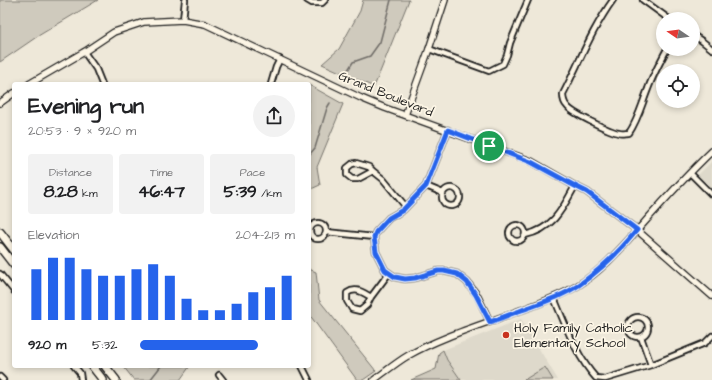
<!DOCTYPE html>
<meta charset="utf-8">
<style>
body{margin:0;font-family:"Architects Daughter",sans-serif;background:#f2f2f2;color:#202124;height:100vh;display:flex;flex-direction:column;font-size:15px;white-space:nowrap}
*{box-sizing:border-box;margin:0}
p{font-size:13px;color:#757577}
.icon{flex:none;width:22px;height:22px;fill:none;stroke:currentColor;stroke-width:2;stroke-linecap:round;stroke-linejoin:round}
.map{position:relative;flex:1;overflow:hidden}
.panel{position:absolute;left:12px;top:82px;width:299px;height:286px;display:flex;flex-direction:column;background:#fff;border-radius:4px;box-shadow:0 2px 6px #0003}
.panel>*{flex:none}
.needle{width:26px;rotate:283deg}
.fabs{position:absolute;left:656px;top:12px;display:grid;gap:8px}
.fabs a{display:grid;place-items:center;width:44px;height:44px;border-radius:50%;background:#fff;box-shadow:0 2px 6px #0003;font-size:20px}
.pin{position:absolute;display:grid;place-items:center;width:34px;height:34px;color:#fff;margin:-17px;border:2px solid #fff;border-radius:50%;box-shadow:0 1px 4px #0007}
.round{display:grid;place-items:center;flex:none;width:42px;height:42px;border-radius:21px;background:#f2f2f2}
.head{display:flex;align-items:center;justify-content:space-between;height:68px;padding:0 16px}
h1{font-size:22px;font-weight:700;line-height:30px}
.figures{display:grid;grid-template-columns:repeat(3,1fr);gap:6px;height:68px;padding:4px 16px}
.figures div{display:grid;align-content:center;border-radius:4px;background:#f2f2f2;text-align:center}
.figures b{font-size:17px;font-weight:700}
.figures small{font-size:11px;font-weight:400}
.figures p{font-size:11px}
.chart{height:112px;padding:8px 16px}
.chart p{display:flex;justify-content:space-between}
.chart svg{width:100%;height:72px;margin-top:4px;stroke:#2563eb;stroke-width:6}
ul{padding:0 16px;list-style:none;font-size:13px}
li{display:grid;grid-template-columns:64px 48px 1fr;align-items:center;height:30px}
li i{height:10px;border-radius:5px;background:#2563eb}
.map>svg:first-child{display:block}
.built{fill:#ded9cb}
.green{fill:#cfcabd;stroke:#76736c}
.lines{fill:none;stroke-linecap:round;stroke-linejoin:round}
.stream{stroke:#6f6c67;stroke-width:1.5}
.minor-casing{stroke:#1c1c1c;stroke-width:8}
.tertiary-casing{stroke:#1c1c1c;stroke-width:8}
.secondary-casing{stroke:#1c1c1c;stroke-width:10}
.minor{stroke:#fcf5e5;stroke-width:4.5}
.tertiary{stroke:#fcf5e5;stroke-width:5.5}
.secondary{stroke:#fcf5e5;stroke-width:7}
.route-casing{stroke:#fff;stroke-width:8}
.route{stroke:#2563eb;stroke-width:5}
.poi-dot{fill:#c8321e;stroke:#fcf5e5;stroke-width:1.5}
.labels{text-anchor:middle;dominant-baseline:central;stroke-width:3.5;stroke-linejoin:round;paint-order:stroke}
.street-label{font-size:13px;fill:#1c1c1c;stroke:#fcf5e5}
.poi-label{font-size:13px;fill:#1c1c1c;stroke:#fcf5e5;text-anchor:start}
</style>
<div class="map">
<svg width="712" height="380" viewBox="0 0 712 380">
<rect width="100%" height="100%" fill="#eee8d9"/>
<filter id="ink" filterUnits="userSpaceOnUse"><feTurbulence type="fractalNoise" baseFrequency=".025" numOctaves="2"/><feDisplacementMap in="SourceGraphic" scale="8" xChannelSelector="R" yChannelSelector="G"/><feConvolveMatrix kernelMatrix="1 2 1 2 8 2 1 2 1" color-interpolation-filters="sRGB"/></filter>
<g filter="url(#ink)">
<path class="built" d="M712 161V188L698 175Z
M521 319 558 380H461L447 360 443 350Z"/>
<path class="green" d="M0 0H98L38 36 0 62Z
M363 0H409L374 87 322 64 339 49 360 11Z
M309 85 343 104 317 167 320 185 309 190Z
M309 269 316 272 319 300 376 371 363 380H357L309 314Z
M443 350 447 360 461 380H411L436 369 439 353Z
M123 366H190L180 380H134Z
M545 367 553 380H524Z"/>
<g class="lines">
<path class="stream" d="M348 70 353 62 370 56 380 42 391 0
M309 155 315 148 327 108 330 103
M150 380 161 366"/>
<g class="minor-casing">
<path id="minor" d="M307 0 312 3H322L325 0
M613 0C592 29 579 63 563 94 563 98 564 103 567 106 571 113 611 132 619 133 622 134 626 133 629 133 638 120 642 104 648 89 653 75 660 62 667 49
M643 0 669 19
M183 20 185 0
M693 35 702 41 712 49
M429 49 489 71 503 64 507 55 510 43 528 0
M84 52 96 69 102 84
M271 84 276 67 280 59
M448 130 426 186 403 210 389 218 376 232 374 237 376 252 385 270 395 277 405 279 415 278 438 271H444L457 274 467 282 477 295 490 322
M356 163 369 167 373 171 358 179H352L347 175V168L352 164Z
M373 171 383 179 406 207
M690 173 712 195
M426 186 443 193
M442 197a9 9 0 1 1 18 0a9 9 0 1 1-18 0Z
M310 231a8 8 0 1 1 16 0a8 8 0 1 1-16 0Z
M509 233a8 8 0 1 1 16 0a8 8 0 1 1-16 0Z
M326 232 374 237
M525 235C553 229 562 210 575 186
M0 274 14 291
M371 297C362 292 356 287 347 293V301L352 309 360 311 367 305 371 297 389 273
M554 298C566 326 576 356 596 378L605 379 651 365 705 343 712 336
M628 327a10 10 0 1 1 20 0a10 10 0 1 1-20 0Z
M641 337 651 365
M74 366 80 373 81 380
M302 366 309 380
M219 375 223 380
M0 377 3 380"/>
</g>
<g class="tertiary-casing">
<path id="tertiary" d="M29 84 84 52 114 32 144 22 183 20 205 24 361 98 385 108 531 161 575 186 587 192 637 230 712 296
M0 103 14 93
M405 115 429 49 445 0
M374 380C386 371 397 362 409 355 441 337 478 326 513 313 535 305 557 298 577 286 603 270 623 246 643 224 665 199 688 174 712 151"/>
</g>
<g class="secondary-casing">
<path id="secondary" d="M0 232 14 250
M0 247 14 265
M92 366 103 380
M105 366 116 380"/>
</g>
<use href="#minor" class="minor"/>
<use href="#tertiary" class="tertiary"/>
<use href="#secondary" class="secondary"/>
</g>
</g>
<g class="lines" filter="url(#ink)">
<g class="route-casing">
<path id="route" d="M448 130 531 162 575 186 587 192 637 230C620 251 600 270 579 285 561 297 541 303 522 310 511 314 501 318 490 322L476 295 467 282 457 274 444 271H438L415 278 405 279 395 277 385 270 376 252 374 237 376 232 389 218 403 210 426 186Z"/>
</g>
<use href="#route" class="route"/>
</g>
<circle class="poi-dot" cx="506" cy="335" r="4"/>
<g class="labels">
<g class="street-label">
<text transform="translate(386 94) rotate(22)">Grand Boulevard</text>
</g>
<g class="poi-label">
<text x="514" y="328">Holy Family Catholic<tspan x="514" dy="15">Elementary School</tspan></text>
</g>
</g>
</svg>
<div class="fabs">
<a><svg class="needle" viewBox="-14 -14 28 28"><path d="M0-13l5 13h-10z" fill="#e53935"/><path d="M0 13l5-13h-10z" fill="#757577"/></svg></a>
<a><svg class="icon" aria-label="locate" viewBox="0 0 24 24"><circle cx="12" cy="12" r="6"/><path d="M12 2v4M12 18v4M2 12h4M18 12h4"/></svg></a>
</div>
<div class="pin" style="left:489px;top:146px;background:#1e9e55"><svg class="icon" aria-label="arrive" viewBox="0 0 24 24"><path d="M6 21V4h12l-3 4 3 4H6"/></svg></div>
<section class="panel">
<div class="head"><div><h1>Evening run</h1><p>20:53 · 9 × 920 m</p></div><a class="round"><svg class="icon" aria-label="share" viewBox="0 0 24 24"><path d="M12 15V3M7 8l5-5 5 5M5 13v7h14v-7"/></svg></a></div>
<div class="figures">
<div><p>Distance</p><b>8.28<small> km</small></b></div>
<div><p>Time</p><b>46:47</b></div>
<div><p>Pace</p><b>5:39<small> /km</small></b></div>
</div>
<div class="chart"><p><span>Elevation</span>204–213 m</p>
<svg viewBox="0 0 160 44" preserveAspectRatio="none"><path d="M5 44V13M15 44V6M25 44V6M35 44V13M45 44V17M55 44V17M65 44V13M75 44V10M85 44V17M95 44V31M105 44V38M115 44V38M125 44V34M135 44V27M145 44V24M155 44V17"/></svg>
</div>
<ul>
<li><b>920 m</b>5:32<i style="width:76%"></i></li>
</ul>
</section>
</div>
